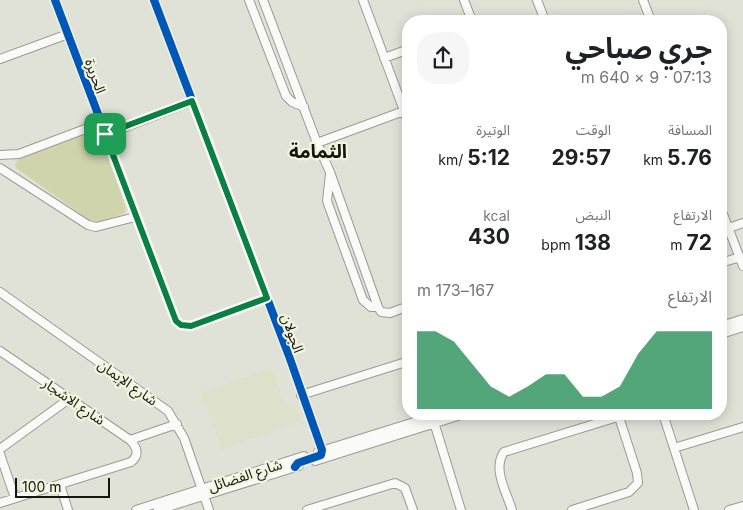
<!DOCTYPE html>
<html lang="ar">
<meta charset="utf-8">
<style>
body{margin:0;font-family:Inter,"Noto Sans Arabic",sans-serif;background:#f6f6f6;color:#202124;direction:rtl;height:100vh;display:flex;flex-direction:column;font-size:19px;white-space:nowrap}
*{box-sizing:border-box;margin:0}
p{font-size:16px;color:#757577}
.icon{flex:none;width:28px;height:28px;fill:none;stroke:currentColor;stroke-width:2;stroke-linecap:round;stroke-linejoin:round}
.map{position:relative;flex:1;overflow:hidden;direction:ltr}
.sheet{position:absolute;left:402px;top:15px;width:325px;height:405px;display:flex;flex-direction:column;background:#fff;border-radius:20px;box-shadow:0 2px 12px #0003;direction:rtl}
.sheet>*{flex:none}
.scale{position:absolute;left:15px;bottom:12px;width:95px;box-sizing:border-box;padding-left:5px;border:2px solid #15160f;border-top:0;font-size:14px;line-height:18px;white-space:nowrap;color:#15160f;-webkit-text-stroke:4px #f1f4df;paint-order:stroke}
.pin{position:absolute;display:grid;place-items:center;width:42px;height:42px;color:#fff;margin:-21px;border-radius:10px;box-shadow:0 2px 8px #0006}
.round{display:grid;place-items:center;flex:none;width:52px;height:52px;border-radius:20px;background:#f6f6f6}
.summary{display:flex;align-items:center;justify-content:space-between;height:85px;padding:0 15px}
h1{font-size:28px;font-weight:700;line-height:38px}
.metrics{display:grid;grid-template-columns:repeat(3,1fr);gap:8px;height:85px;padding:5px 15px}
.metrics div{display:grid;align-content:center}
.metrics b{font-size:21px;font-weight:700}
.metrics small{font-size:14px;font-weight:400}
.metrics p{font-size:14px}
.chart{height:140px;padding:10px 15px}
.chart p{display:flex;justify-content:space-between}
.chart svg{width:100%;height:90px;margin-top:5px;fill:#0b8043;opacity:.7}
.map>svg:first-child{display:block}
.built{fill:#dde0cb}
.green{fill:#d0d4ac}
.lines{fill:none;stroke-linecap:round;stroke-linejoin:round}
.minor-casing{stroke:#9a9b93;stroke-width:10}
.minor{stroke:#fafbf9;stroke-width:8}
.cycleway-casing{stroke:#f1f4df;stroke-width:11}
.cycleway{stroke:#0057b8;stroke-width:8}
.route-casing{stroke:#fff;stroke-width:10}
.route{stroke:#0b8043;stroke-width:6}
.labels{text-anchor:middle;dominant-baseline:central;stroke-width:4.5;stroke-linejoin:round;paint-order:stroke}
.street-label{font-size:14px;fill:#15160f;stroke:#f1f4df}
.district-label{font-size:19px;font-weight:bold;fill:#15160f;stroke:#f1f4df}
</style>
<div class="map">
<svg width="743" height="510" viewBox="0 0 743 510">
<rect width="100%" height="100%" fill="#e0e2d7"/>
<path class="built" d="M272 367 285 406 294 402 301 421 222 450 201 393Z"/>
<path class="green" d="M83 134 87 142 101 138 126 208 125 213 95 224 16 168 15 165 20 157Z"/>
<g class="lines">
<g class="minor-casing">
<path id="minor" d="M55 0 176 321 181 325 191 326 267 298
M154 0 289 356 322 450 321 455 298 463 295 467
M249 0 286 96 292 102 304 107
M263 0 317 143 330 172 378 307 381 312 390 313 409 306
M363 0 409 124
M464 0 472 21
M537 0 545 21
M643 0 651 21
M384 58 409 49
M0 59 68 34
M105 135 192 101
M317 143 404 111
M0 155 19 154 101 123
M0 168 88 225 96 227 135 217
M330 174 327 201 363 300 371 307H378
M721 209 743 266
M729 228 743 223
M721 263 740 257
M0 292 168 411 184 438 209 510
M721 326 743 319
M721 334 743 327
M0 351 130 440C137 447 140 455 131 462L0 503
M301 395 409 361
M663 414 694 510
M433 419 461 510
M130 440 177 424
M674 448 743 427
M0 449 69 399
M318 452 440 414
M0 454 15 498
M315 461 464 414
M60 485 68 510
M136 510 304 456
M158 510 299 466
M307 510 395 483 405 488 413 510
M512 510C507 493 492 469 504 452L627 414
M572 510 629 492 638 483 637 473 619 417
M729 510 743 506"/>
</g>
<use href="#minor" class="minor"/>
<g class="cycleway-casing">
<path id="cycleway" d="M55 0 176 321 181 325 191 326 267 298
M154 0 289 356 322 450 321 455 298 463 295 467"/>
</g>
<use href="#cycleway" class="cycleway"/>
</g>
<g class="lines">
<g class="route-casing">
<path id="route" d="M192 101 267 298 191 326 181 325 176 321 105 134Z"/>
</g>
<use href="#route" class="route"/>
</g>
<g class="labels">
<g class="street-label">
<text transform="translate(96 76) rotate(70)">الحريرة</text>
<text transform="translate(293 333) rotate(70)">الجولان</text>
<text transform="translate(128 382) rotate(35)">شارع الإيمان</text>
<text transform="translate(74 401) rotate(34)">شارع الاشجار</text>
<text transform="translate(245 475) rotate(-18)">شارع الفضائل</text>
</g>
<g class="district-label">
<text x="318" y="151">الثمامة</text>
</g>
</g>
</svg>
<div class="scale">100 m</div>
<div class="pin" style="left:105px;top:134px;background:#1e9e55"><svg class="icon" aria-label="arrive" viewBox="0 0 24 24"><path d="M6 21V4h12l-3 4 3 4H6"/></svg></div>
<section class="sheet">
<div class="summary"><div><h1>جري صباحي</h1><p>07:13 · 9 × 640 m</p></div><a class="round"><svg class="icon" aria-label="share" viewBox="0 0 24 24"><path d="M12 15V3M7 8l5-5 5 5M5 13v7h14v-7"/></svg></a></div>
<div class="metrics">
<div><p>المسافة</p><b>5.76<small> km</small></b></div>
<div><p>الوقت</p><b>29:57</b></div>
<div><p>الوتيرة</p><b>5:12<small> /km</small></b></div>
</div>
<div class="metrics">
<div><p>الارتفاع</p><b>72<small> m</small></b></div>
<div><p>النبض</p><b>138<small> bpm</small></b></div>
<div><p>kcal</p><b>430</b></div>
</div>
<div class="chart"><p><span>الارتفاع</span>167–173 m</p>
<svg viewBox="0 0 160 44" preserveAspectRatio="none"><path d="M0 44V6L10 6L20 11L30 22L40 33L50 38L60 33L70 27L80 27L90 38L100 38L110 33L120 17L130 6L140 6L150 6L160 6V44z"/></svg>
</div>
</section>
</div>
